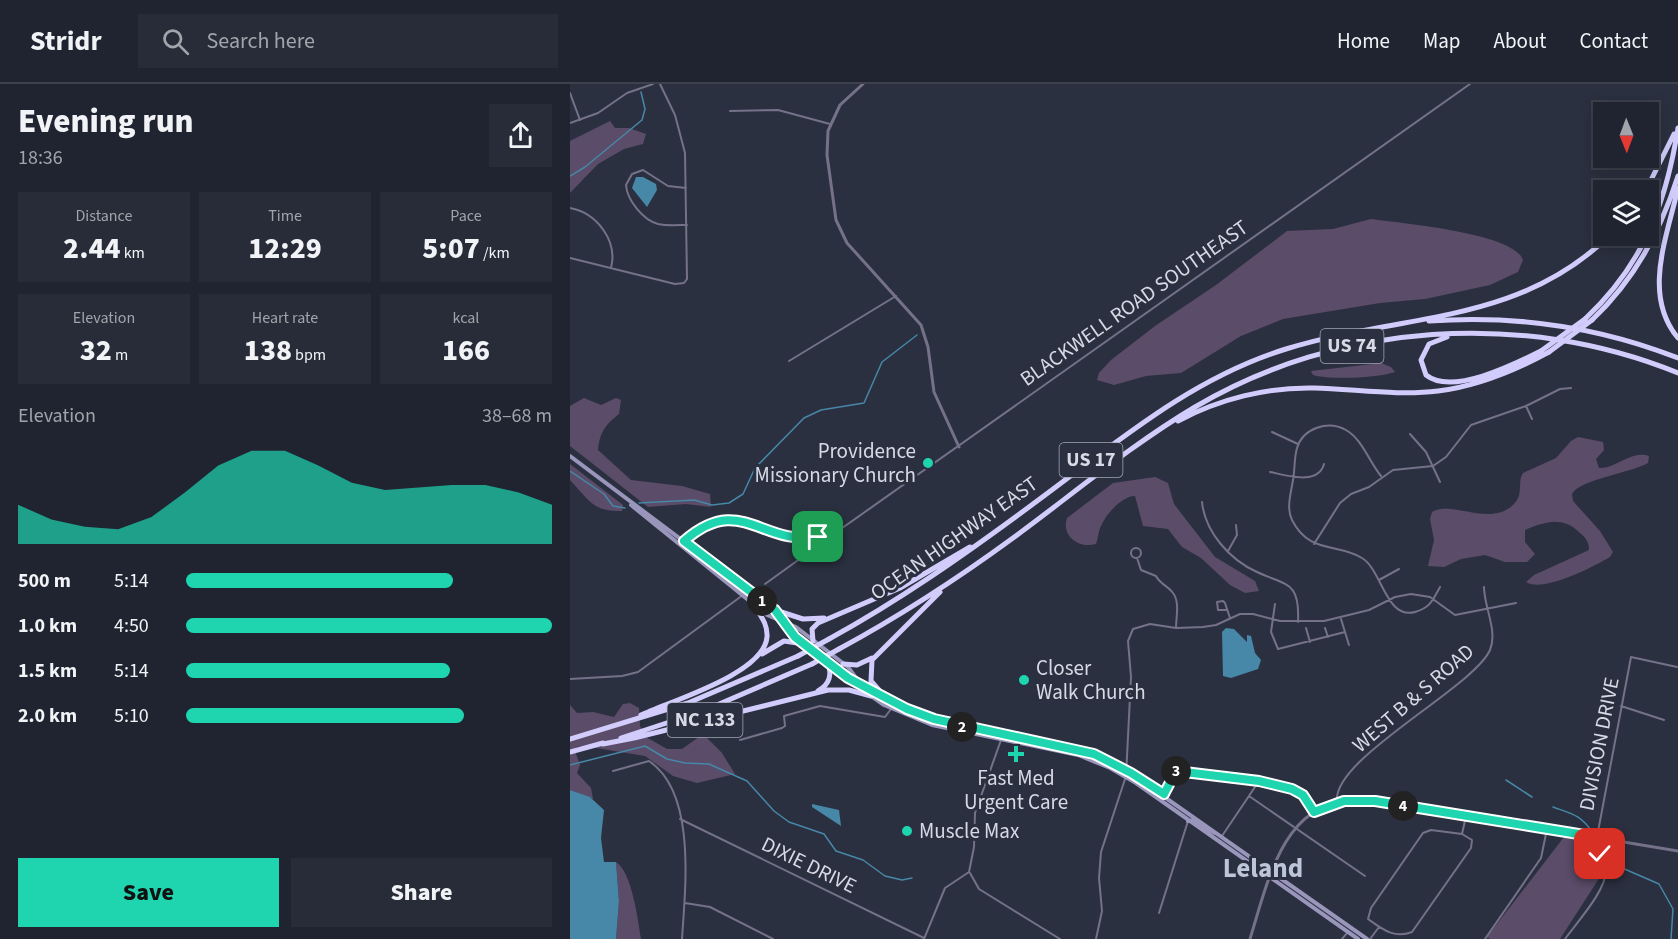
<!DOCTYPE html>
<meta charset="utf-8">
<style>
body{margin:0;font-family:"Source Sans 3",sans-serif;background:#282c38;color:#f1f3f6;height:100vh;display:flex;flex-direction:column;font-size:22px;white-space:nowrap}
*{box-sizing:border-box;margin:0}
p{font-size:20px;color:#a2a4ab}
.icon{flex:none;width:33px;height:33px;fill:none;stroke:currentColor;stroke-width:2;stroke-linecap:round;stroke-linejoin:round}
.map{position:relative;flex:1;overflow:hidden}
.sheet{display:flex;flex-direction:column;background:#202430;width:570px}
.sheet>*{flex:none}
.needle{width:39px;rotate:179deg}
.fabs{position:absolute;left:1023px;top:18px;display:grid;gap:12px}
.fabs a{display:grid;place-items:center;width:66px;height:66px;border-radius:0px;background:#202430;box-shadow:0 3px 15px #0003,0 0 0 2px #3d414c;font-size:30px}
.pin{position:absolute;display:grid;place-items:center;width:51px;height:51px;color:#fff;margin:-26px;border-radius:12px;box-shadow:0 3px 9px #0006}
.km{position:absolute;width:30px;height:30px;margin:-15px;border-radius:50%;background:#222;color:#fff;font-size:16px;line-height:30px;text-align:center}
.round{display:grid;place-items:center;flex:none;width:63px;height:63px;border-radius:0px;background:#282c38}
.head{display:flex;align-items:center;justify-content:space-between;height:102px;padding:0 18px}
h1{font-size:33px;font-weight:800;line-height:45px}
.stats{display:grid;grid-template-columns:repeat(3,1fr);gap:9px;height:102px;padding:6px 18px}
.stats div{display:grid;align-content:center;border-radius:0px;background:#282c38;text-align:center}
.stats b{font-size:30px;font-weight:800}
.stats small{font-size:16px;font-weight:400}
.stats p{font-size:16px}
.chart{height:168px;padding:12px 18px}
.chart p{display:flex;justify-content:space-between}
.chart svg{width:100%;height:108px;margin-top:6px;fill:#1ed5b0;opacity:.7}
.primary-button{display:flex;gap:12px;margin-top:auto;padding:12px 18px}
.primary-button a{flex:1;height:69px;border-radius:0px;background:#1ed5b0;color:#111;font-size:24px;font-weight:800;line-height:69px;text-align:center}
.primary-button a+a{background:#282c38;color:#f1f3f6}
ul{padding:0 18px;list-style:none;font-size:20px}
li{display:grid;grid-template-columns:96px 72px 1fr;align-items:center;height:45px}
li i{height:15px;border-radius:8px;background:#1ed5b0}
header{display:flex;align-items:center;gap:36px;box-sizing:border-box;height:84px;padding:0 30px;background:#202430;border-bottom:2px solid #3d414c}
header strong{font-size:28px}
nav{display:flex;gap:33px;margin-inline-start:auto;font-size:21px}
.search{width:420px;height:54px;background:#282c38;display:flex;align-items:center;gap:15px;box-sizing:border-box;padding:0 21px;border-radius:0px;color:#a2a4ab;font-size:22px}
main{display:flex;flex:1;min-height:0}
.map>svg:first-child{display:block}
.green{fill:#5b4c69}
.water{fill:#4787a7}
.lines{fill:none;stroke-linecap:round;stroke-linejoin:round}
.stream{stroke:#4787a7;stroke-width:1.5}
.minor{stroke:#747189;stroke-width:2}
.tertiary{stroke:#747189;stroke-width:3}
.secondary{stroke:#9995bb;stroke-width:4}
.motorway{stroke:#d1ccfb;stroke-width:5}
.motorway-bridge{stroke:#d1ccfb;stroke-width:5}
.route-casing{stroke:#fff;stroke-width:12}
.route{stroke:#1ed5b0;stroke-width:8}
.poi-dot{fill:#1ed5b0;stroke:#2b3040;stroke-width:2}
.labels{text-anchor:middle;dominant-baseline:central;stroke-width:6;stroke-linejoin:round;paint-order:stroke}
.shield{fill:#2b3040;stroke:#a3a7b4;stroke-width:1.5}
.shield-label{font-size:20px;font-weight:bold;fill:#d7dae5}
.street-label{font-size:21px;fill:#d7dae5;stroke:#2b3040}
.poi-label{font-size:21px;fill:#d7dae5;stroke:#2b3040;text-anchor:start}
.district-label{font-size:27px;font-weight:bold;fill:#bdc5d9;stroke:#2b3040}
</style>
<header>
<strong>Stridr</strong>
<div class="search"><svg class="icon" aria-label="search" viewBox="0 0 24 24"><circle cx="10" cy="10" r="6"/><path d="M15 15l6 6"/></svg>Search here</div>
<nav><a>Home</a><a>Map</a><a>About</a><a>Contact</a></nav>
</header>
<main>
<section class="sheet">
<div class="head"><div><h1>Evening run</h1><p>18:36</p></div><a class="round"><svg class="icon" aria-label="share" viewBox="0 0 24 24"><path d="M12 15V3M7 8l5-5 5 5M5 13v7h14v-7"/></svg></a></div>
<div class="stats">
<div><p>Distance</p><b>2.44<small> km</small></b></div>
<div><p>Time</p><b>12:29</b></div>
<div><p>Pace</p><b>5:07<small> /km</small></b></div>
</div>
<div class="stats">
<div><p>Elevation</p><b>32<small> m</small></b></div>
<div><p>Heart rate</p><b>138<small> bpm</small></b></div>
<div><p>kcal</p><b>166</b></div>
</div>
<div class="chart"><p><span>Elevation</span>38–68 m</p>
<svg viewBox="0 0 160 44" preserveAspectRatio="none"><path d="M0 44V28L10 34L20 37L30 38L40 33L50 23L60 12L70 6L80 6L90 12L100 19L110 22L120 21L130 20L140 20L150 23L160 28V44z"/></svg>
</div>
<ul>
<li><b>500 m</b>5:14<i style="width:73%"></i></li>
<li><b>1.0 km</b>4:50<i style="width:100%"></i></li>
<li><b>1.5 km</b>5:14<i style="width:72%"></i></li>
<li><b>2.0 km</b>5:10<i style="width:76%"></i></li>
</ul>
<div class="primary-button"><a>Save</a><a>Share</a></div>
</section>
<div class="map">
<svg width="1108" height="855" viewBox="0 0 1108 855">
<rect width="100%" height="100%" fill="#2b3040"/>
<path class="green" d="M40 37 45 44H59L76 50 73 60 54 65 28 80 0 109V57Z
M801 135C829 139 945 149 953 176L948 188 920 201 855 215 810 219 713 235 671 252 611 289 576 292 544 301 527 296 529 289 541 276 585 242 646 201 717 147 763 145Z
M811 279 821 283 825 288C808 294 760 296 743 291L741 287Z
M14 314 31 321 46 314 51 316 49 330C35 341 30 348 28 366L61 396 112 402 140 410 141 423 116 420 78 423 0 362V322Z
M1008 353 1033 358 1034 366 1026 375 1029 384C1046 385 1061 366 1079 372L1078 379C1061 389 1010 395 1002 410L1003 417 1030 447 1043 468 1040 473C1023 483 973 509 956 498L964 491 1019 466C1019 458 1016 454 1010 449 993 432 976 437 955 446V458L965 470 957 478H935L915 471 891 475 874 483 858 482 864 456 860 435 862 428C882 416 920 444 944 420 954 410 947 398 953 389L986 374 1001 357Z
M0 380 53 421 52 427C23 428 19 416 0 396Z
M585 393 598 399 604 420 645 473 685 497 689 507 675 509 660 501 631 474 612 463 598 445 573 442 565 412C552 412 536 430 531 442 528 448 528 455 526 460 509 465 491 452 497 434L543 399Z
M60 619 69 624 70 642 76 653 97 665H112L133 650 152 669 165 690 127 699 103 692 75 672 14 662 7 663 5 667 10 681 7 689 21 704 23 715 0 706V621L7 629 23 628 44 633 53 620Z
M994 753 1050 762 990 855H920L917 853Z
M46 778C62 788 68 836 71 855H46L49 817Z"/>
<path class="water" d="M66 93H73L86 100 87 106 77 123 62 104Z
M656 544 664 545 677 558V551L681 552 685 569 691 576 688 585 661 594 653 592 652 548Z
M0 706 20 713 34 726 31 754 34 778H46L49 817 46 855H0Z
M242 720 269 726 271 742 242 723Z"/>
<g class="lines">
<path class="stream" d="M0 92 15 83 72 36 75 25 71 8
M0 387 34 410 43 422 55 424
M69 419 124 416 142 421 159 419 173 410 185 384 234 334 251 326 294 319 312 278 347 251
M0 681 75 662 97 675 115 679 139 680 177 697 204 727 219 738 254 750 266 767 293 776 315 792 332 796 342 794
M936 696 962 713
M983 723C1002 730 1011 731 1022 748
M1028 757 1043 780 1089 800 1103 825 1101 855"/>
<path class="minor" d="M0 9 10 36
M160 27 208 26 260 40
M0 39 28 29 57 9 83 0
M116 104 98 102 73 86 62 90 56 101C57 116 73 136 88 140 97 142 108 141 117 141
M0 124C27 129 48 157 41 184
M0 174 105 200 114 199 117 195 115 69 105 31 90 0
M219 277 326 212
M956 322 962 335
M702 348 728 360
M840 350 856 368 870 398
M700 388C716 391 748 402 754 380
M811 392C799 378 793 356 776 346 758 336 733 344 727 364 724 374 725 385 723 396 721 409 716 424 722 436 739 470 767 459 792 474 812 486 816 536 845 528 860 524 863 516 870 503
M632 418C635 448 660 476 687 488 717 502 730 497 728 538
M115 457C175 404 205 477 268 447L900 0
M744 460 770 419 781 410 799 403 823 386 863 382 876 373 901 341 956 322 990 305 1001 304
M561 469a5 5 0 1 1 10 0a5 5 0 1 1-10 0Z
M658 467 667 451 666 441
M567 474 571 486 586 492C590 500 598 502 603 509 610 518 606 534 606 544
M809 496 829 485
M195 500 238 469 242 454
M705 520 701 548 708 565 775 548
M657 526H648L647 518 653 517 655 519 660 534
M771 535 779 561
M736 544 740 558
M755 544 758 553
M0 595 52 592 68 588 173 511
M1051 622 1094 636
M170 656 212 644 215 642 214 632 250 622 315 633 321 625
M43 687 79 677C127 709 115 806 112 855
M594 710 606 687 689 697 722 705 733 711 744 728
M679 712 795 792
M767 718C761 675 903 604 920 566 928 547 914 523 914 503
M110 735 354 854
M892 750 902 756 901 764 842 848C824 855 812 845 798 835L801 824 853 749 861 746 892 750 896 732
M652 752 689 697
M400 789 409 805 490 855
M115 819 140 823 203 855
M589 829 618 737
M354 855 375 804 399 788 404 763 405 729 431 656
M526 855 532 827 529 794 531 768 556 692 561 593 558 557 563 545 580 540 606 544 633 543 646 541 670 530H683L710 537H754L799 526 825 513 841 510 860 513 885 531 946 519
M772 855 778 848
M800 855 809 843
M915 855 971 774 977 745
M995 855C1007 838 1037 806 1036 785 1035 773 1026 766 1027 753L1061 573 1107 583"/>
<path class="tertiary" d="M293 0 270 21 258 47 257 71 266 136 277 159 351 241 358 263 364 308 389 363
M680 855C700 790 716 704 805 717L1108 767"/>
<path class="secondary" d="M0 372 205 526 221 550 253 574
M61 421 197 531 226 543 278 583 297 609 314 621 362 641 508 671 540 684 566 699 788 855
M259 579C290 604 337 628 376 639 435 654 498 656 553 684L797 855
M323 624 364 637
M618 737 623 736 645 749"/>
<path class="motorway" d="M1108 104C1097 153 1072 211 1108 254
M1076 106 1104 50
M1015 235C1073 181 1096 120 1108 44
M1022 236C1065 195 1090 148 1108 92
M859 237C943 231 1029 243 1108 274
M877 253 859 260 851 276 856 291C882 312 945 280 971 267
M608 337C649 315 697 303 744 304 785 305 827 312 868 307 908 302 944 287 979 268
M205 526 233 535 254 534
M259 555C330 516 394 471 459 423 540 364 618 295 716 265 832 229 946 242 1039 152
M243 557 242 545 248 539 330 504 400 463
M269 565C330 532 387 495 443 454 503 410 561 361 625 323 768 238 954 226 1108 289
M192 570 214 557 234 560
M273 580 287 581 302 574
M248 607C260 600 262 591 258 578
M315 613 301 597 302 576 370 508
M71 631C100 617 194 590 197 553 198 539 189 530 183 519
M51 654 133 627 242 580
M0 655 118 619 228 572
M33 660 64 654 258 606H279L301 612
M0 668 33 659"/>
<path class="motorway-bridge" d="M971 267 1015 235
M979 268 1022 236
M228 572 259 555
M242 580 269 565"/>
</g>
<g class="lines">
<g class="route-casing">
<path id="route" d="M248 453C191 462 170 408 114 457L205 526 225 553 278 594 337 625 364 635 524 670 561 689 594 710 606 687 689 697 722 705 733 711 744 728 774 717H805L1027 753 1030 770"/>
</g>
<use href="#route" class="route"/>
</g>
<g class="poi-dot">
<circle cx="358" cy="379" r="6"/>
<circle cx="454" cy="596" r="6"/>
<path d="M443 661h6v6h6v6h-6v6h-6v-6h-6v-6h6z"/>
<circle cx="337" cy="747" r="6"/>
</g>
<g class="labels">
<g class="shield">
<rect x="750.5" y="245" width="63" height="34" rx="4.5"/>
<rect x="489.5" y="359" width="63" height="34" rx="4.5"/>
<rect x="97.5" y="619" width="75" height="34" rx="4.5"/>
</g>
<g class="shield-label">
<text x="782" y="262">US 74</text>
<text x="521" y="376">US 17</text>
<text x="135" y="636">NC 133</text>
</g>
<g class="street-label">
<text transform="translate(564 219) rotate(-35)">BLACKWELL ROAD SOUTHEAST</text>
<text transform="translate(384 454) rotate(-35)">OCEAN HIGHWAY EAST</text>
<text transform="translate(843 614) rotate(-41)">WEST B &amp; S ROAD</text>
<text transform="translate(1029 660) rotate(-79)">DIVISION DRIVE</text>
<text transform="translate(239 781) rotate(26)">DIXIE DRIVE</text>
</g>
<g class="poi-label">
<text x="346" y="367" text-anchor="end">Providence<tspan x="346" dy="24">Missionary Church</tspan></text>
<text x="466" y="584">Closer<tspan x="466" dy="24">Walk Church</tspan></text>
<text x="446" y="694" text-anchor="middle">Fast Med<tspan x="446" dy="24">Urgent Care</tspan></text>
<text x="349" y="747">Muscle Max</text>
</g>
<g class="district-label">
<text x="693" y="784">Leland</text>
</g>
</g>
</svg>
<div class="fabs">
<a><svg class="needle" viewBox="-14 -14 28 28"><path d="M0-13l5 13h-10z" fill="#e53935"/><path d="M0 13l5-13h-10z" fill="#a2a4ab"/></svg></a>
<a><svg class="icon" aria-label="layers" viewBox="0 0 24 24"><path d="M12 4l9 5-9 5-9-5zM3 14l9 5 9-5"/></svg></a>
</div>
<div class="pin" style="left:248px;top:453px;background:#1e9e55"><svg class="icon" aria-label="arrive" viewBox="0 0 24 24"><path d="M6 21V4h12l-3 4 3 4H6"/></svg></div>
<div class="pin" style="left:1030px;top:770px;background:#d93025"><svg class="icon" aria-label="check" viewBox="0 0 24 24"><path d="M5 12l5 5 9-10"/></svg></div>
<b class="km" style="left:192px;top:517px">1</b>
<b class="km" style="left:392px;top:643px">2</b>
<b class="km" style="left:606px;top:687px">3</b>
<b class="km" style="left:833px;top:722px">4</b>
</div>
</main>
